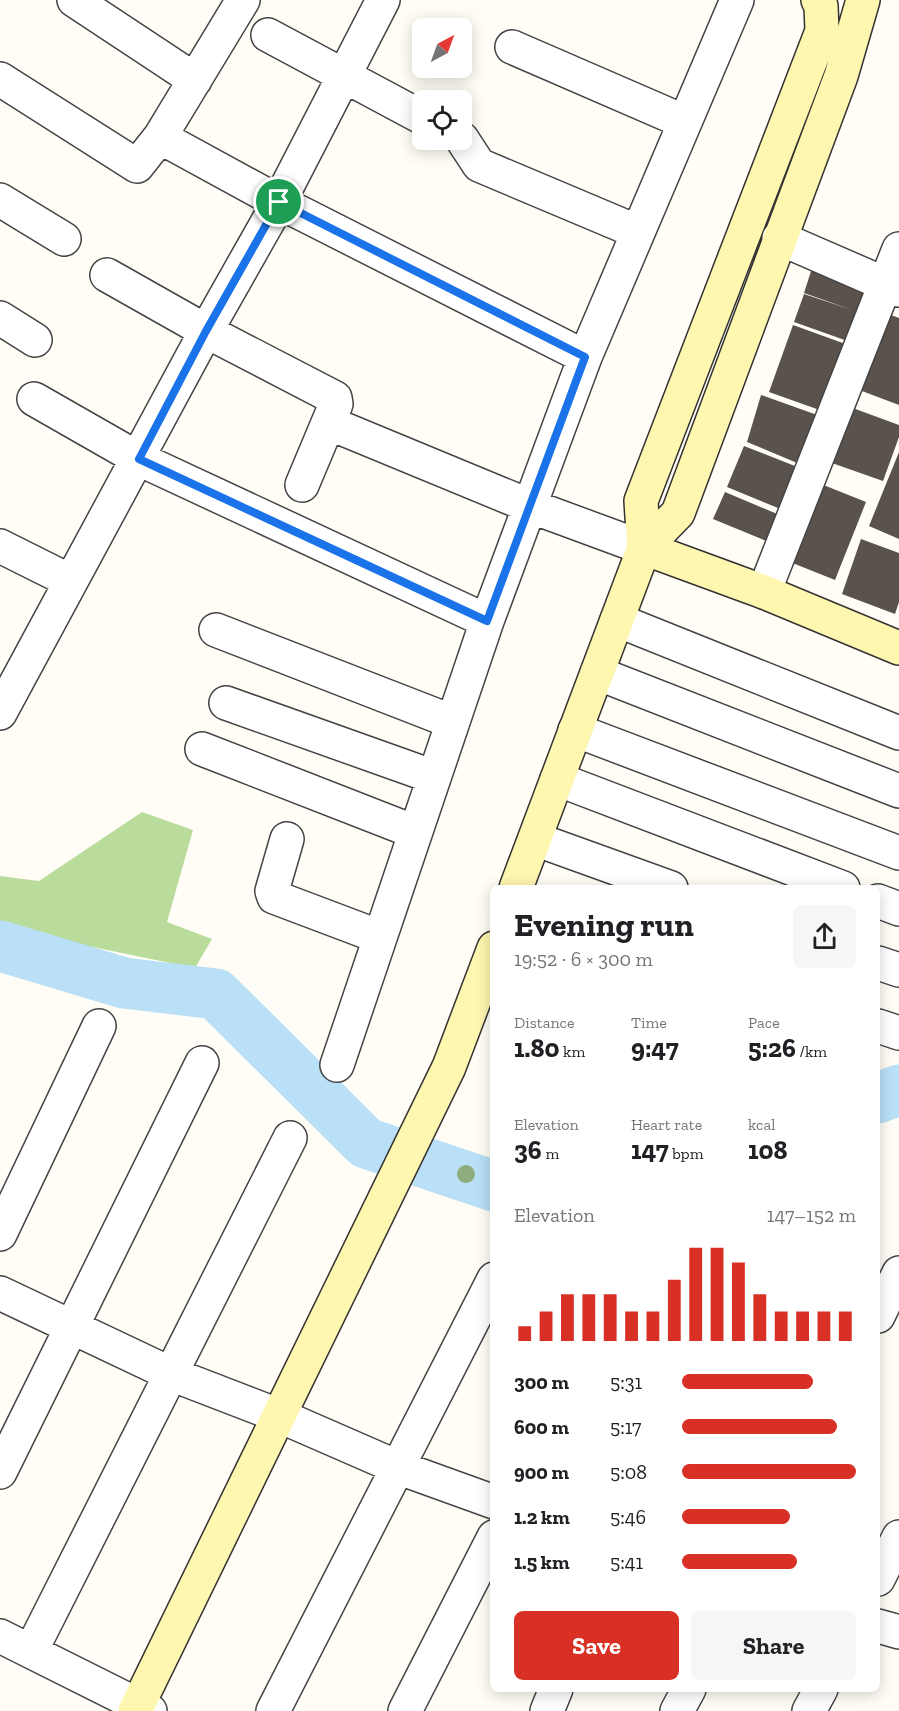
<!DOCTYPE html>
<meta charset="utf-8">
<style>
body{margin:0;font-family:"Zilla Slab",serif;background:#f6f6f6;color:#202124;height:100vh;display:flex;flex-direction:column;font-size:22px;white-space:nowrap}
*{box-sizing:border-box;margin:0}
p{font-size:20px;color:#757577}
.icon{flex:none;width:33px;height:33px;fill:none;stroke:currentColor;stroke-width:2;stroke-linecap:round;stroke-linejoin:round}
.map{position:relative;flex:1;overflow:hidden}
.details{position:absolute;left:490px;top:885px;width:390px;height:807px;display:flex;flex-direction:column;background:#fff;border-radius:9px;box-shadow:0 3px 15px #0003}
.details>*{flex:none}
.needle{width:39px;rotate:41deg}
.tools{position:absolute;left:412px;top:18px;display:grid;gap:12px}
.tools a{display:grid;place-items:center;width:60px;height:60px;border-radius:9px;background:#fff;box-shadow:0 3px 15px #0003;font-size:30px}
.pin{position:absolute;display:grid;place-items:center;width:51px;height:51px;color:#fff;margin:-26px;border:3px solid #fff;border-radius:50%;box-shadow:0 2px 6px #0007}
.round{display:grid;place-items:center;flex:none;width:63px;height:63px;border-radius:9px;background:#f6f6f6}
.overview{display:flex;align-items:center;justify-content:space-between;height:102px;padding:0 24px}
h1{font-size:33px;font-weight:700;line-height:45px}
.figures{display:grid;grid-template-columns:repeat(3,1fr);gap:9px;height:102px;padding:6px 24px}
.figures div{display:grid;align-content:center}
.figures b{font-size:26px;font-weight:700}
.figures small{font-size:16px;font-weight:400}
.figures p{font-size:16px}
.chart{height:168px;padding:12px 24px}
.chart p{display:flex;justify-content:space-between}
.chart svg{width:100%;height:108px;margin-top:6px;stroke:#d93025;stroke-width:6}
.cta{display:flex;gap:12px;margin-top:auto;padding:12px 24px}
.cta a{flex:1;height:69px;border-radius:9px;background:#d93025;color:#fff;font-size:24px;font-weight:700;line-height:69px;text-align:center}
.cta a+a{background:#f6f6f6;color:#202124}
ul{padding:0 24px;list-style:none;font-size:20px}
li{display:grid;grid-template-columns:96px 72px 1fr;align-items:center;height:45px}
li i{height:15px;border-radius:8px;background:#d93025}
.map>svg:first-child{display:block}
.forest{fill:#b9dc9c}
.lines{fill:none;stroke-linecap:round;stroke-linejoin:round}
.river{stroke:#b9e0f7;stroke-width:51}
.building{fill:#5a524d}
.street-casing{stroke:#444;stroke-width:36}
.secondary-casing{stroke:#333;stroke-width:36}
.street{stroke:#fff;stroke-width:33}
.secondary{stroke:#fff6b0;stroke-width:33}
.tree{fill:#8dad7f}
.route-casing{stroke:#fff;stroke-width:12}
.route{stroke:#1a73e8;stroke-width:8}
</style>
<div class="map">
<svg width="899" height="1711" viewBox="0 0 899 1711">
<rect width="100%" height="100%" fill="#fffdf5"/>
<path class="forest" d="M142 812 193 830 167 922 212 939 195 968 0 928V876L39 881Z"/>
<g class="lines">
<path class="river" d="M0 946 124 983 216 994 366 1143 494 1186
M878 1098 899 1090"/>
</g>
<path class="building" d="M813 265 872 286 853 343 794 322 804 294 852 310 804 293Z
M883 312 899 318V405L854 388Z
M793 325 851 346 828 413 769 392Z
M761 395 820 416 802 465 747 442Z
M850 407 899 425V437L883 481 829 462Z
M744 446 800 468 783 510 727 487Z
M899 452V539L869 526Z
M816 482 866 502 835 580 785 560Z
M725 492 782 516 771 543 713 519Z
M861 539 899 553V602L895 614 842 594Z"/>
<g class="lines">
<g class="street-casing">
<path id="street" d="M74 0 195 80
M268 35 423 118
M512 47 685 122
M0 79 137 166 160 137 243 0
M160 137 279 202 585 357
M462 139 479 165 638 232
M0 200 64 239
M779 238 899 290
M107 275 206 331 335 398 336 404 302 485
M0 318 35 340
M34 399 139 459 487 621
M329 423 530 506 644 548
M0 546 70 581
M764 592 899 249
M617 620 899 733
M216 630 453 722
M597 673 899 791
M226 703 434 777
M0 713 206 331 279 202 383 0
M575 730 899 853
M202 749 415 832
M557 779 843 888
M287 839 272 891 274 897 380 937
M535 839 671 888
M878 901 899 909
M878 963 899 970
M878 1026 899 1033
M337 1065 487 621 585 357 737 0
M0 1234 99 1026
M0 1293 171 1374 280 1416 397 1467 494 1502
M878 1316 899 1273
M0 1472 202 1063
M878 1579 899 1537
M878 1626 899 1632
M0 1636 150 1711
M31 1651 290 1138
M273 1711 494 1279
M405 1711 494 1537
M547 1711 556 1689
M677 1711 689 1689
M809 1711 821 1689"/>
</g>
<g class="secondary-casing">
<path id="secondary" d="M644 548 641 501 822 31 821 6 818 0
M644 548 764 592 899 648
M516 888 644 548 678 513 841 76 863 0
M135 1711 449 1067 494 948"/>
</g>
<use href="#street" class="street"/>
<use href="#secondary" class="secondary"/>
</g>
<circle class="tree" cx="466" cy="1174" r="9"/>
<g class="lines">
<g class="route-casing">
<path id="route" d="M279 202 585 357 487 621 139 459 206 331Z"/>
</g>
<use href="#route" class="route"/>
</g>
</svg>
<div class="tools">
<a><svg class="needle" viewBox="-14 -14 28 28"><path d="M0-13l5 13h-10z" fill="#e53935"/><path d="M0 13l5-13h-10z" fill="#757577"/></svg></a>
<a><svg class="icon" aria-label="locate" viewBox="0 0 24 24"><circle cx="12" cy="12" r="6"/><path d="M12 2v4M12 18v4M2 12h4M18 12h4"/></svg></a>
</div>
<div class="pin" style="left:279px;top:202px;background:#1e9e55"><svg class="icon" aria-label="arrive" viewBox="0 0 24 24"><path d="M6 21V4h12l-3 4 3 4H6"/></svg></div>
<section class="details">
<div class="overview"><div><h1>Evening run</h1><p>19:52 · 6 × 300 m</p></div><a class="round"><svg class="icon" aria-label="share" viewBox="0 0 24 24"><path d="M12 15V3M7 8l5-5 5 5M5 13v7h14v-7"/></svg></a></div>
<div class="figures">
<div><p>Distance</p><b>1.80<small> km</small></b></div>
<div><p>Time</p><b>9:47</b></div>
<div><p>Pace</p><b>5:26<small> /km</small></b></div>
</div>
<div class="figures">
<div><p>Elevation</p><b>36<small> m</small></b></div>
<div><p>Heart rate</p><b>147<small> bpm</small></b></div>
<div><p>kcal</p><b>108</b></div>
</div>
<div class="chart"><p><span>Elevation</span>147–152 m</p>
<svg viewBox="0 0 160 44" preserveAspectRatio="none"><path d="M5 44V38M15 44V32M25 44V25M35 44V25M45 44V25M55 44V32M65 44V32M75 44V19M85 44V6M95 44V6M105 44V12M115 44V25M125 44V32M135 44V32M145 44V32M155 44V32"/></svg>
</div>
<ul>
<li><b>300 m</b>5:31<i style="width:75%"></i></li>
<li><b>600 m</b>5:17<i style="width:89%"></i></li>
<li><b>900 m</b>5:08<i style="width:100%"></i></li>
<li><b>1.2 km</b>5:46<i style="width:62%"></i></li>
<li><b>1.5 km</b>5:41<i style="width:66%"></i></li>
</ul>
<div class="cta"><a>Save</a><a>Share</a></div>
</section>
</div>
